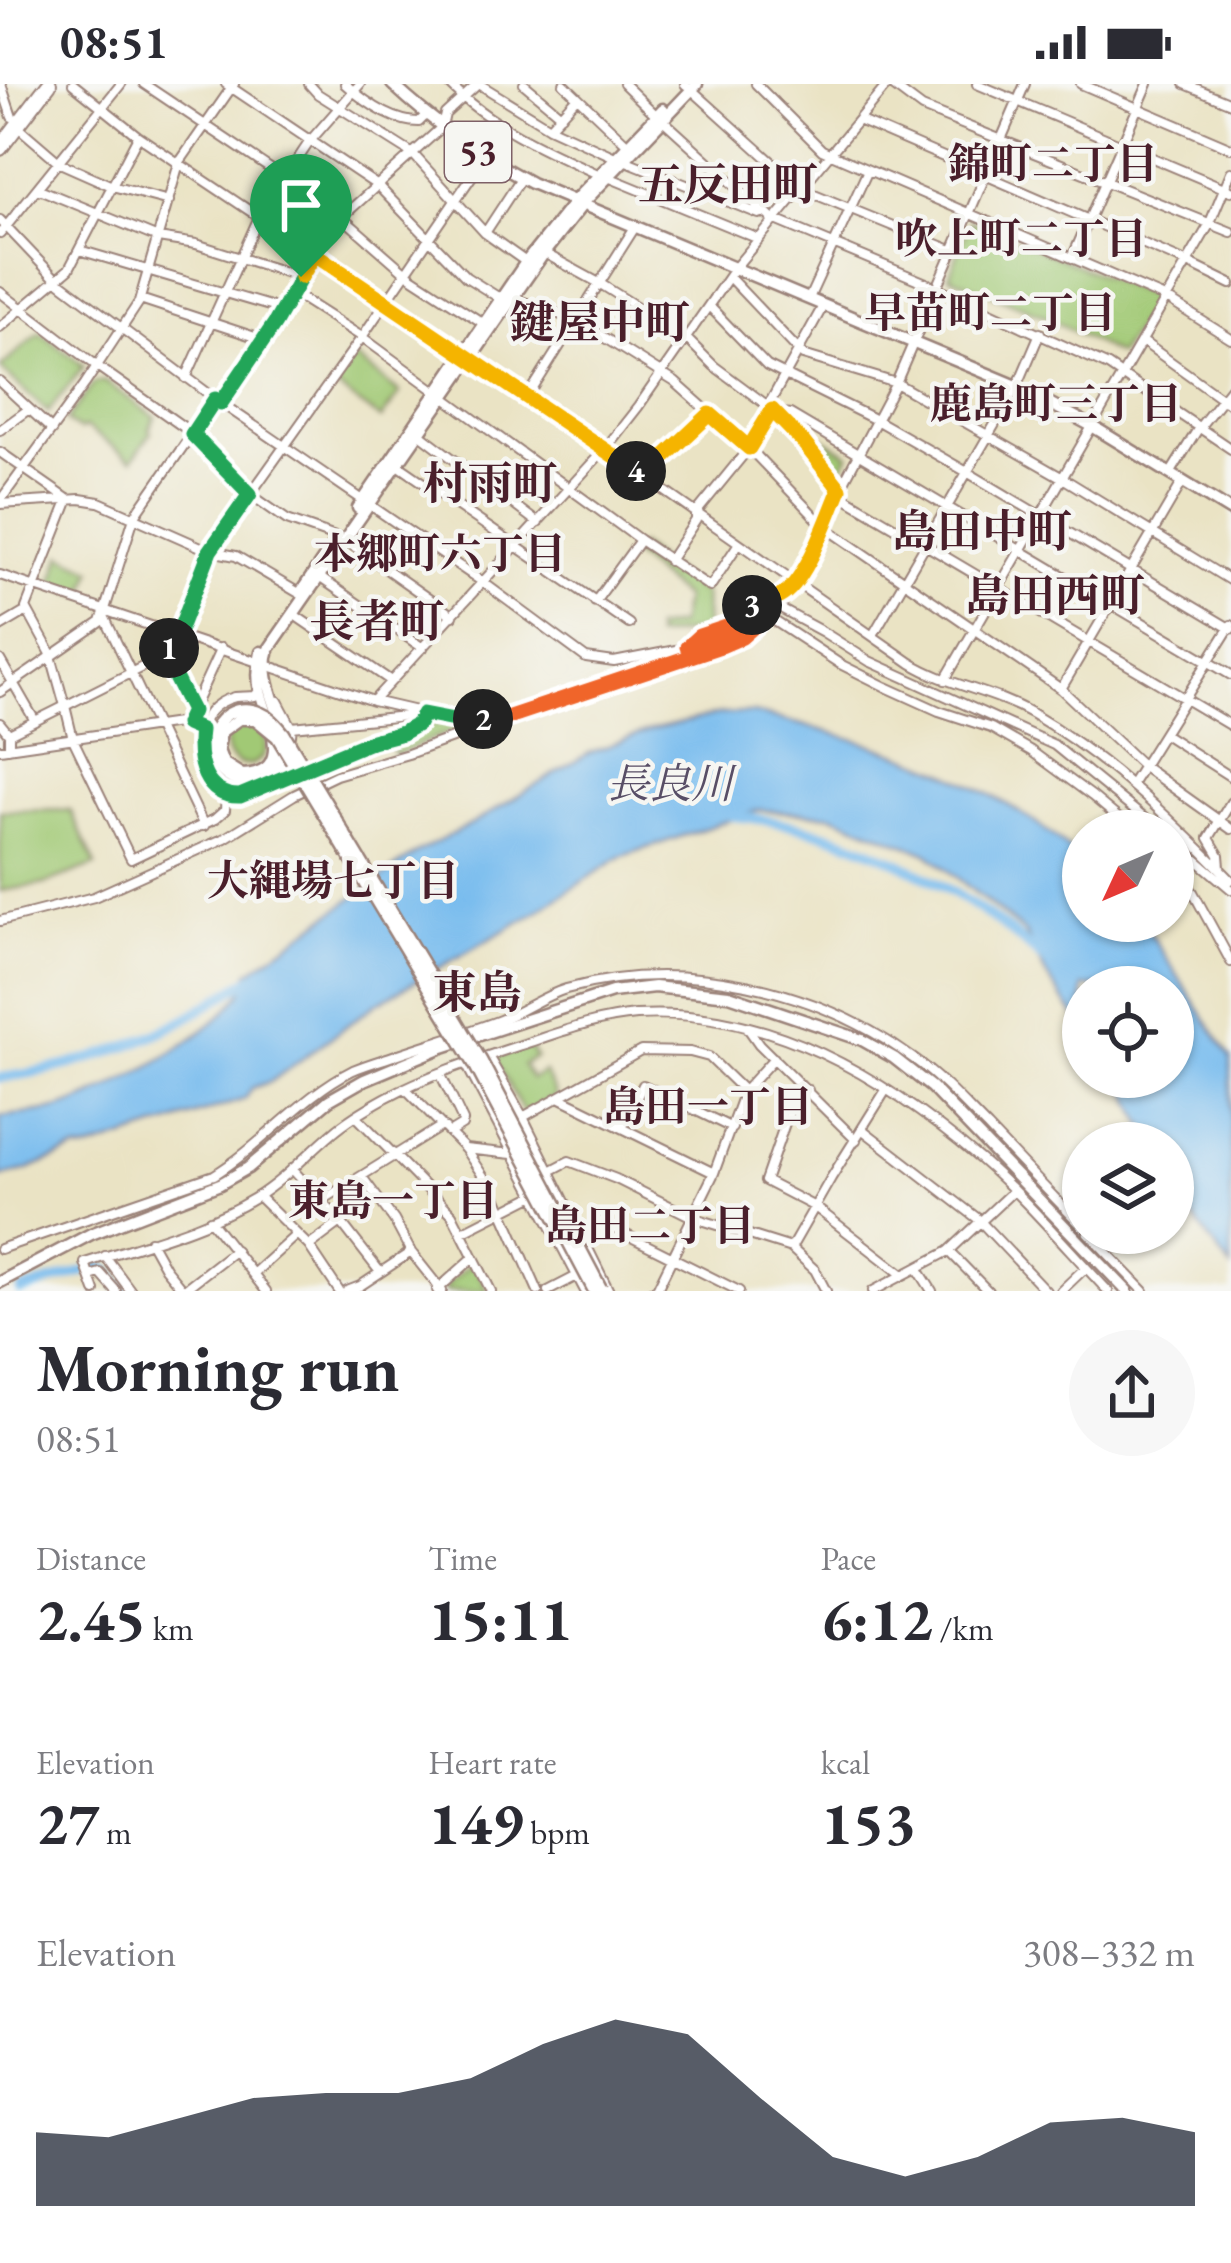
<!DOCTYPE html>
<meta charset="utf-8">
<style>
body{margin:0;font-family:"EB Garamond","Noto Serif JP",serif;background:#f7f7f7;color:#2b2b33;height:100vh;display:flex;flex-direction:column;font-size:45px;white-space:nowrap}
*{box-sizing:border-box;margin:0}
p{font-size:39px;color:#7c7c81}
.icon{flex:none;width:66px;height:66px;fill:none;stroke:currentColor;stroke-width:2;stroke-linecap:round;stroke-linejoin:round}
.map{position:relative;height:1207px;overflow:hidden}
.details{display:flex;flex-direction:column;background:#fff;flex:1}
.details>*{flex:none}
.needle{width:78px;rotate:226deg}
.controls{position:absolute;left:1062px;top:726px;display:grid;gap:24px}
.controls a{display:grid;place-items:center;width:132px;height:132px;border-radius:50%;background:#fff;box-shadow:0 3px 9px #0004;font-size:60px}
.pin{position:absolute;display:grid;place-items:center;width:102px;height:102px;color:#fff;margin:-123px -51px;border-radius:50% 50% 50% 0;rotate:-45deg;box-shadow:0 0 12px #0007}
.pin .icon{rotate:45deg}
.km{position:absolute;width:60px;height:60px;margin:-30px;border-radius:50%;background:#222;color:#fff;font-size:33px;line-height:60px;text-align:center}
.round{display:grid;place-items:center;flex:none;width:126px;height:126px;border-radius:63px;background:#f7f7f7}
.overview{display:flex;align-items:center;justify-content:space-between;height:204px;padding:0 36px}
h1{font-size:66px;font-weight:700;line-height:90px}
.metrics{display:grid;grid-template-columns:repeat(3,1fr);gap:18px;height:204px;padding:12px 36px}
.metrics div{display:grid;align-content:center}
.metrics b{font-size:60px;font-weight:700}
.metrics small{font-size:33px;font-weight:400}
.metrics p{font-size:33px}
.chart{height:336px;padding:24px 36px}
.chart p{display:flex;justify-content:space-between}
.chart svg{width:100%;height:216px;margin-top:12px;fill:#111827;opacity:.7}
.status{display:flex;justify-content:space-between;align-items:center;height:84px;padding:0 60px;background:#fff;direction:ltr}
.status svg{height:33px;fill:currentColor}
.map>svg:first-child{display:block}
.green{fill:#a1c974;stroke:#767450;stroke-width:3}
.water{fill:#78bcee;stroke:#616e8c;stroke-width:3}
.lines{fill:none;stroke-linecap:round;stroke-linejoin:round}
.river{stroke:#78bcee;stroke-width:10}
.minor-casing{stroke:#9a8178;stroke-width:12}
.major-casing{stroke:#9a8178;stroke-width:15}
.highway-casing{stroke:#9a8178;stroke-width:18}
.minor{stroke:#fff;stroke-width:8}
.major{stroke:#fff;stroke-width:10}
.highway{stroke:#fff;stroke-width:14}
.major-bridge-casing{stroke:#9a8178;stroke-width:15;stroke-linecap:butt}
.major-bridge{stroke:#fff;stroke-width:10}
.split-1-casing{stroke:#fff;stroke-width:24}
.split-2-casing{stroke:#fff;stroke-width:24}
.split-3-casing{stroke:#fff;stroke-width:24}
.split-4-casing{stroke:#fff;stroke-width:24}
.split-5-casing{stroke:#fff;stroke-width:24}
.split-1{stroke:#22a559;stroke-width:15}
.split-2{stroke:#22a559;stroke-width:15}
.split-3{stroke:#f0652b;stroke-width:15}
.split-4{stroke:#f5b400;stroke-width:15}
.split-5{stroke:#f5b400;stroke-width:15}
.labels{text-anchor:middle;dominant-baseline:central;stroke-width:9;stroke-linejoin:round;paint-order:stroke}
.shield{fill:#f6f6f2;stroke:#7e6067;stroke-width:3}
.shield-label{font-size:36px;font-weight:bold;fill:#4a1f2b}
.neighbourhood-label{font-size:42px;font-weight:bold;fill:#4a1f2b;stroke:#f6f6f2}
.water-label{font-size:42px;font-style:italic;fill:#584e66;stroke:#f6f6f2}
.quarter-label{font-size:45px;font-weight:bold;fill:#4a1f2b;stroke:#f6f6f2}
</style>
<div class="status"><b>08:51</b><svg viewBox="0 0 49 12"><path d="M0 12V9h3v3zM5 12V6h3v6zM10 12V3h3v9zM15 12V0h3v12zM26 1h20v11H26zM47 4h2v5h-2z"/></svg></div>
<div class="map">
<svg width="1231" height="1207" viewBox="0 0 1231 1207">
<rect width="100%" height="100%" fill="#f6f6f2"/>
<filter id="ink" filterUnits="userSpaceOnUse"><feTurbulence type="fractalNoise" baseFrequency=".00833" numOctaves="2"/><feDisplacementMap in="SourceGraphic" scale="24" xChannelSelector="R" yChannelSelector="G"/><feConvolveMatrix kernelMatrix="1 2 1 2 8 2 1 2 1" color-interpolation-filters="sRGB"/></filter>
<filter id="wash" filterUnits="userSpaceOnUse"><feTurbulence type="fractalNoise" baseFrequency=".004" numOctaves="4" result="noise"/><feDisplacementMap in="SourceGraphic" scale="48" xChannelSelector="R" yChannelSelector="G"/><feGaussianBlur stdDeviation="2.7" result="paint"/><feColorMatrix in="noise" values="0 0 0 0 0 0 0 0 0 0 0 0 0 0 0 0 0 1.4 0 .05"/><feComposite in="paint" operator="in"/></filter>
<g filter="url(#wash)">
<rect width="100%" height="100%" fill="#eae3c4"/>
<path class="green" d="M970 137 1156 214 1118 271 1045 232 949 192Z
M40 248 84 282 48 328 0 284Z
M354 273 400 309 381 335 334 302Z
M104 297 155 333 149 346 151 349 132 376 85 343 80 346 66 337 94 299Z
M791 334 849 370 838 394Z
M639 461 704 510 706 546 655 553 654 545 679 541 684 514 634 472Z
M62 471 93 486 83 512 52 500Z
M440 639 459 640 452 647 395 671 388 657 414 644Z
M226 661a20 20 0 1 1 40 0a20 20 0 1 1-40 0Z
M70 726 96 781 45 800 0 807V727Z
M528 962 536 973 523 981 531 995 544 988 555 1010V1013L526 1029 523 1028 495 976 496 973Z
M471 1179H474L488 1207H445L444 1203Z"/>
<path class="water" d="M753 629C871 656 994 692 1083 778V837H1139L1152 852 1231 974V1184L1173 1107V1059H1152L1121 993H1173V903H1083V943L1046 891 1025 849 927 769 832 731 759 726 620 773 530 832 377 919 272 997 252 1004 245 1015 85 1067 76 1066 25 1087 0 1093V1033C18 1030 38 1029 56 1025 102 1013 245 938 249 888L416 769 472 740 589 669 651 646 721 630Z"/>
<g class="lines">
<path class="river" d="M731 732C847 741 956 799 1042 874
M0 994C61 986 119 969 174 941 202 926 228 907 256 892
M21 1207 99 1183 108 1186 124 1207"/>
</g>
</g>
<g filter="url(#ink)">
<g class="lines">
<g class="minor-casing">
<path id="minor" d="M1 0 12 33
M73 0 138 52 605 365 911 579C949 602 993 607 1031 629 1107 673 1170 734 1231 796
M144 0 342 133 406 189 483 239
M226 0 378 102 466 193 501 215
M309 0 318 10 413 70 485 149 526 178
M345 0C364 17 393 38 419 38L426 31
M449 0C490 42 547 67 600 91
M479 0 549 43 617 74
M524 0 561 31
M564 0 628 61
M624 0 657 32
M685 0 686 1
M756 0 822 66 1167 215 1231 255
M890 0 922 24 1231 148
M977 0 1231 107
M1081 0 1231 64
M1185 0 1231 19
M692 6 802 105 954 167
M663 36 771 134 938 204 1108 282 1231 365
M858 36 1188 179 1231 200
M17 42 60 79 112 102 169 117
M549 43 577 13
M624 76 759 130 765 128
M608 93 759 155
M39 105 158 154 196 160 301 193
M0 136 56 195 221 319 484 499 586 574 614 578 717 558 761 536H773L840 580 886 603 939 627 991 644 1031 667 1092 712 1134 747
M485 149 521 94
M0 150 121 0
M79 166 283 226
M544 169 599 199 685 253 714 282 772 325 790 342 848 415 1231 642
M1072 174 1148 0
M729 193 803 271 896 299 1061 393 1231 497
M0 208 97 282 192 349 250 410 287 436 338 454
M293 209 362 253 437 308
M811 210 868 86
M512 214 576 236 675 298 749 364 824 442 1061 605 1144 683 1231 745
M140 215 264 256
M709 222 767 282 876 336 967 388 1231 545
M0 243 69 185 138 52
M1142 257 1231 321
M186 294 259 133 310 57 360 0
M1020 296 1040 249
M0 298 52 346
M444 313 640 456 710 503 739 459
M527 314 635 143
M221 319 275 239 315 171 342 133 442 43 445 30 478 0
M768 322 823 222
M776 328 790 330 1231 591
M0 346 29 325
M419 349 538 439
M0 368 66 414
M398 381 629 540
M1170 390 1198 345 1231 303
M644 392 710 330
M0 417 85 300 139 218 179 79 234 0
M0 420 80 415 99 418 210 467 236 472 304 512
M345 456 453 532
M669 477 696 436V429L749 364 772 325
M0 491 373 617 459 637 497 634
M319 493 423 564
M595 518 640 456
M751 523 775 522 823 548 869 577 1054 661 1160 747
M293 530 391 597
M104 532 204 742
M0 543 27 527
M873 551 1017 302
M688 562C700 551 710 550 724 544 745 535 750 516 776 516L798 497 840 405 896 299 1025 0
M164 572 191 626
M0 576 35 637
M945 596 1209 141 1231 88
M260 605 255 612C248 613 242 612 235 613 189 624 192 679 217 708 246 718 278 703 288 674
M1061 605 1183 397
M0 608 101 538 134 433 216 315
M278 617 292 643
M373 617 605 365 638 323 734 185 888 0
M0 639 9 650V664
M186 640 221 564
M9 650 65 622 50 568 26 524 67 420 66 415
M1164 650 1231 693
M290 659 292 643 416 631
M0 665 178 639 200 646
M281 697 372 657 402 649 418 640 423 630
M1131 701 1231 541
M226 711 225 726 215 735 131 775 73 655 65 622 164 572 178 550 210 467 362 253 485 73
M1173 756 1231 805
M1220 783 1219 771 1209 754 1231 718
M1173 785 1193 808 1231 878
M0 837 94 813 225 754 294 711 336 691 408 670 568 612 721 562 742 553 756 541
M747 943 759 960 856 1056
M488 972 523 1033 609 1207
M466 980 585 1207
M440 989 463 1037 462 1041 449 1049
M405 1004 465 1065 495 1110 538 1207
M808 1006 791 1022 765 1097 815 1123 903 1191
M561 1014 714 1089
M356 1032 452 1130 491 1207
M523 1033 641 967 690 968 709 973 744 1007
M622 1043 643 1001 732 1044
M863 1046 977 1134 1046 1207
M465 1065 512 1070
M292 1085 341 1138 380 1188
M550 1087 569 1077 616 1095 692 1133 791 1164 815 1186 826 1207
M362 1093 394 1136 411 1168 442 1207
M258 1112 309 1162 339 1207
M321 1117 442 1042
M210 1136 266 1207
M462 1148 535 1111
M582 1149 601 1138 739 1207
M1088 1149 1144 1207
M150 1157 165 1184 183 1206
M309 1162 341 1138
M791 1164 831 1094 886 1006
M0 1165 214 1091C263 1061 301 1012 353 986 367 980 382 976 396 971 431 959 466 949 500 936 523 927 543 912 566 905 682 872 819 905 914 975 942 995 964 1020 988 1044 1019 1077 1051 1110 1083 1143
M949 1167 988 1207
M105 1172 131 1207
M918 1185 932 1207
M253 1190 296 1151
M90 1192 100 1189 116 1207
M437 1206 474 1173
M95 1207 85 1179C142 1160 204 1145 255 1114 284 1096 306 1071 332 1049 348 1035 367 1024 385 1014 428 991 475 976 521 961 558 949 597 934 636 931 768 923 884 993 981 1076 1026 1115 1066 1163 1108 1207
M182 1207 235 1166
M347 1207 360 1202 411 1168
M548 1207 577 1192
M652 1207 657 1205 714 1089 744 1007 774 974
M873 1207 949 1167 1013 1107
M1061 1207 1085 1184"/>
</g>
<g class="major-casing">
<path id="major" d="M392 0C434 39 480 72 531 99L1017 302 1092 342 1231 427
M358 424 526 178 578 113 663 25
M301 508 331 464
M218 666 223 679 242 691C296 689 267 636 260 607 257 594 258 581 261 568
M209 667C220 703 266 714 281 678 295 641 256 603 269 565L544 169 586 116 697 0
M0 1198 91 1150 220 1100 248 1084 329 1016 364 996 443 963 612 908 654 903 729 911 862 956 894 974 931 1003 1127 1207"/>
</g>
<g class="highway-casing">
<path id="highway" d="M0 64 49 0"/>
</g>
<use href="#minor" class="minor"/>
<use href="#major" class="major"/>
<use href="#highway" class="highway"/>
<g class="major-bridge-casing">
<path id="major-bridge" d="M218 666 221 648 239 635H255L277 653 474 980 594 1207
M209 667C209 639 233 616 261 629 271 633 277 641 284 649L481 976 601 1204"/>
</g>
<use href="#major-bridge" class="major-bridge"/>
</g>
</g>
<g class="lines" filter="url(#ink)">
<g class="split-1-casing">
<path id="split-1" d="M169 564 178 550 210 467 250 410 192 350 215 315 221 319 275 239 301 193"/>
</g>
<g class="split-2-casing">
<path id="split-2" d="M169 564 164 572 192 627 186 640 200 646C196 677 204 713 240 712L372 657 402 649 418 640 423 630 459 637 483 635"/>
</g>
<g class="split-3-casing">
<path id="split-3" d="M483 635H503L721 562 742 553 761 536 718 558 687 563 699 552 729 542 752 521"/>
</g>
<g class="split-4-casing">
<path id="split-4" d="M636 387 644 392 710 330 749 364 772 326 803 358 840 405C828 433 806 500 779 513 770 518 761 516 752 521"/>
</g>
<g class="split-5-casing">
<path id="split-5" d="M301 193 315 170 636 387"/>
</g>
<use href="#split-1" class="split-1"/>
<use href="#split-2" class="split-2"/>
<use href="#split-3" class="split-3"/>
<use href="#split-4" class="split-4"/>
<use href="#split-5" class="split-5"/>
</g>
<g class="labels">
<rect class="shield" x="445" y="38" width="66" height="60" rx="9"/>
<g class="shield-label">
<text x="478" y="68">53</text>
</g>
<g class="neighbourhood-label">
<text x="1053" y="79">錦町二丁目</text>
<text x="1021" y="154">吹上町二丁目</text>
<text x="990" y="228">早苗町二丁目</text>
<text x="1056" y="319">鹿島町三丁目</text>
<text x="440" y="469">本郷町六丁目</text>
<text x="333" y="796">大縄場七丁目</text>
<text x="708" y="1022">島田一丁目</text>
<text x="393" y="1116">東島一丁目</text>
<text x="650" y="1141">島田二丁目</text>
</g>
<g class="water-label">
<text x="670" y="699">長良川</text>
</g>
<g class="quarter-label">
<text x="728" y="100">五反田町</text>
<text x="600" y="238">鍵屋中町</text>
<text x="490" y="399">村雨町</text>
<text x="982" y="447">島田中町</text>
<text x="1055" y="511">島田西町</text>
<text x="377" y="537">長者町</text>
<text x="477" y="908">東島</text>
</g>
</g>
</svg>
<div class="controls">
<a><svg class="needle" viewBox="-14 -14 28 28"><path d="M0-13l5 13h-10z" fill="#e53935"/><path d="M0 13l5-13h-10z" fill="#7c7c81"/></svg></a>
<a><svg class="icon" aria-label="locate" viewBox="0 0 24 24"><circle cx="12" cy="12" r="6"/><path d="M12 2v4M12 18v4M2 12h4M18 12h4"/></svg></a>
<a><svg class="icon" aria-label="layers" viewBox="0 0 24 24"><path d="M12 4l9 5-9 5-9-5zM3 14l9 5 9-5"/></svg></a>
</div>
<div class="pin" style="left:301px;top:193px;background:#1e9e55"><svg class="icon" aria-label="arrive" viewBox="0 0 24 24"><path d="M6 21V4h12l-3 4 3 4H6"/></svg></div>
<b class="km" style="left:169px;top:564px">1</b>
<b class="km" style="left:483px;top:635px">2</b>
<b class="km" style="left:752px;top:521px">3</b>
<b class="km" style="left:636px;top:387px">4</b>
</div>
<section class="details">
<div class="overview"><div><h1>Morning run</h1><p>08:51</p></div><a class="round"><svg class="icon" aria-label="share" viewBox="0 0 24 24"><path d="M12 15V3M7 8l5-5 5 5M5 13v7h14v-7"/></svg></a></div>
<div class="metrics">
<div><p>Distance</p><b>2.45<small> km</small></b></div>
<div><p>Time</p><b>15:11</b></div>
<div><p>Pace</p><b>6:12<small> /km</small></b></div>
</div>
<div class="metrics">
<div><p>Elevation</p><b>27<small> m</small></b></div>
<div><p>Heart rate</p><b>149<small> bpm</small></b></div>
<div><p>kcal</p><b>153</b></div>
</div>
<div class="chart"><p><span>Elevation</span>308–332 m</p>
<svg viewBox="0 0 160 44" preserveAspectRatio="none"><path d="M0 44V29L10 30L20 26L30 22L40 21L50 21L60 18L70 11L80 6L90 9L100 22L110 34L120 38L130 34L140 27L150 26L160 29V44z"/></svg>
</div>
</section>
